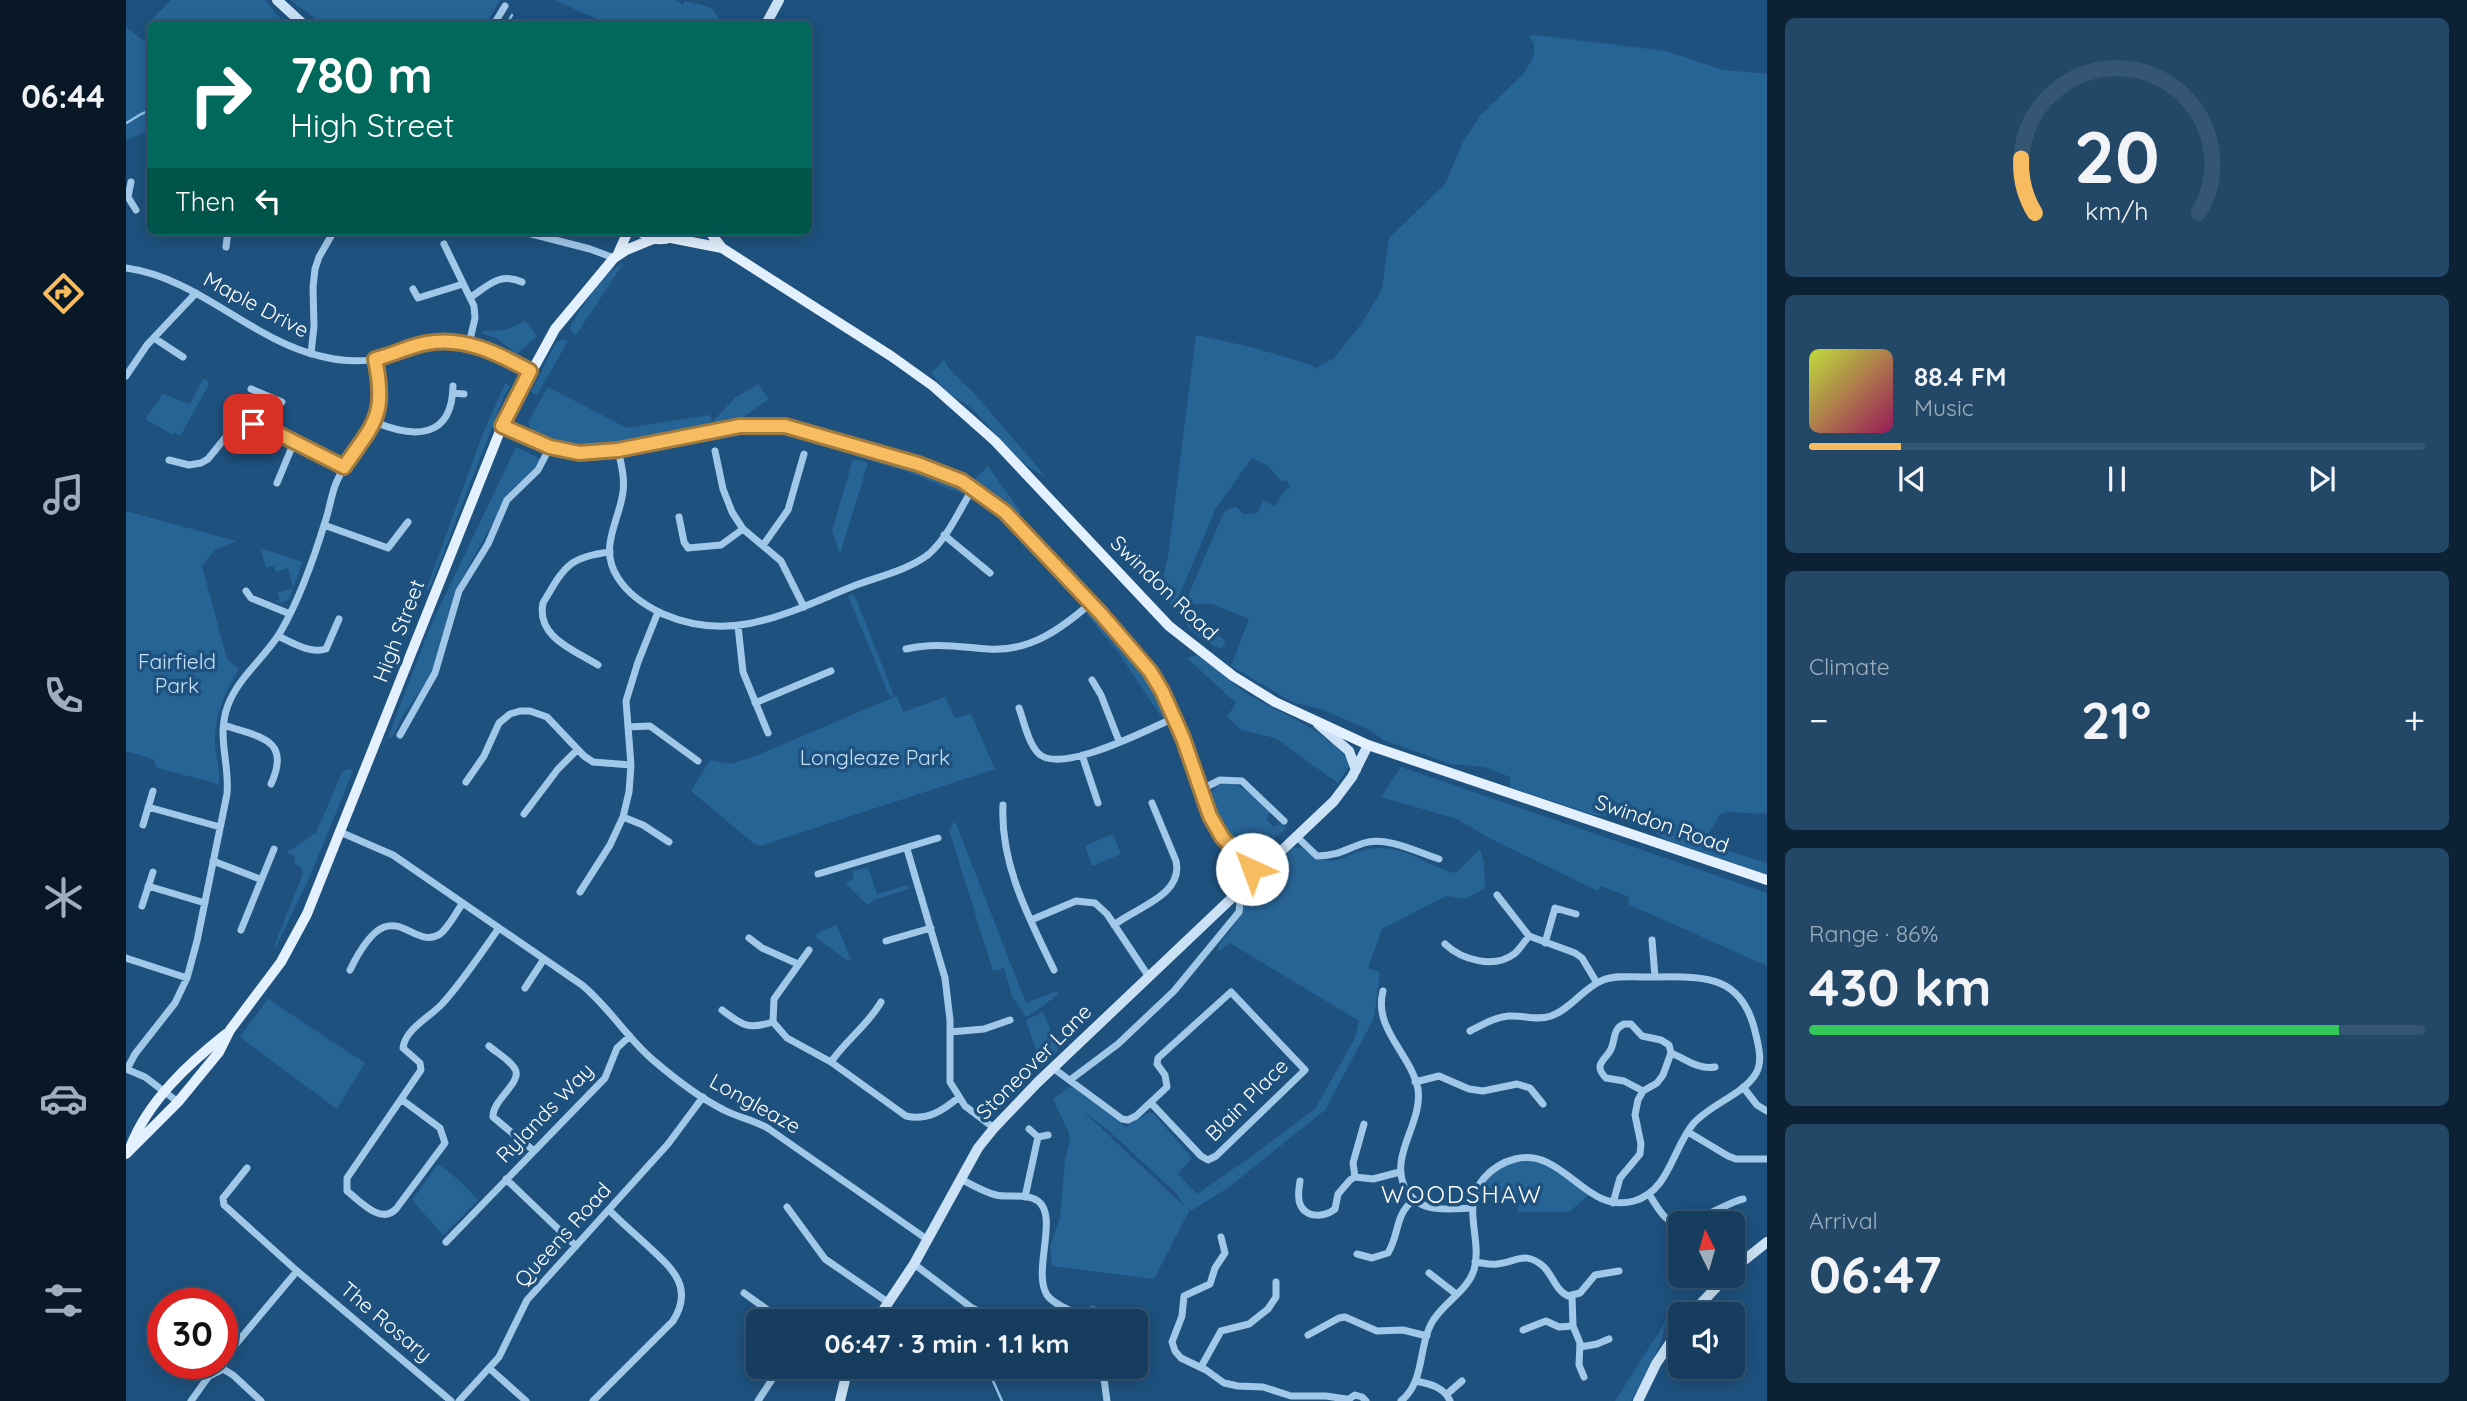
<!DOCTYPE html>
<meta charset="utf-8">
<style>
body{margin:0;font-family:Quicksand,sans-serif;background:#234867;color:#f1f3f6;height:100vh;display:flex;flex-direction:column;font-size:26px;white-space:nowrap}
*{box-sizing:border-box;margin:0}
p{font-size:23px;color:#9eaebc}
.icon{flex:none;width:38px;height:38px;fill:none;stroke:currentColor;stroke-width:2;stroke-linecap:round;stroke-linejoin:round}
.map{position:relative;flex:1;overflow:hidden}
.sheet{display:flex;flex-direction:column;gap:18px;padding:18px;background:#0c2234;width:700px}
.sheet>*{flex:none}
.guide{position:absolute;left:21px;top:21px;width:665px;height:214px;border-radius:10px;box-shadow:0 4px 18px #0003,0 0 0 2px #355673;background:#00695c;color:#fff;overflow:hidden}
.needle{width:46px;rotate:355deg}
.buttons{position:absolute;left:1542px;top:1211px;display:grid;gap:14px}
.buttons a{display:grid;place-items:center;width:77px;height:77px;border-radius:10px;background:#163d5e;box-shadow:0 4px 18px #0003,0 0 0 2px #355673;font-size:35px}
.speed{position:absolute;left:21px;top:1288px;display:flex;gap:14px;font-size:35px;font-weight:700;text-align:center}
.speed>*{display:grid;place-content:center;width:91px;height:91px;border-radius:50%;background:#163d5e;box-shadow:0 4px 18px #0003,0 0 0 2px #355673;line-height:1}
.speed .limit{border:10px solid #d22;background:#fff;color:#111}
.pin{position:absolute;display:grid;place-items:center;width:60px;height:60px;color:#fff;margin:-30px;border-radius:14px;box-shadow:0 4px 10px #0006}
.me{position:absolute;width:77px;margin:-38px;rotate:317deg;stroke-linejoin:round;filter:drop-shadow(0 0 5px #0008)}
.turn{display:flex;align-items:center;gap:24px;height:147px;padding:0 28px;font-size:32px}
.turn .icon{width:91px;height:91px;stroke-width:2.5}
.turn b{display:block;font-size:49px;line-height:60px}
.then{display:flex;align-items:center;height:66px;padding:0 28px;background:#0003;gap:14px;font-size:26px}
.big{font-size:52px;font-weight:700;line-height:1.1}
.sheet .tile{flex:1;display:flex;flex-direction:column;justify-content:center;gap:10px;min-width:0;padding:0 24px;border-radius:10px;background:#234867}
.sheet .dial{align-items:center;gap:0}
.dial svg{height:182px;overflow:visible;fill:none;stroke:#355673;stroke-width:7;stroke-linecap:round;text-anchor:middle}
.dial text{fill:#f1f3f6;stroke:none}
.song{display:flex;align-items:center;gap:21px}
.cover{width:84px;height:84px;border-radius:10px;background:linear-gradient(135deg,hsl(70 70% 55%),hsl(330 70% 35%))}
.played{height:7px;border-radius:4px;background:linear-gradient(90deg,#f7bc5f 15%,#355673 15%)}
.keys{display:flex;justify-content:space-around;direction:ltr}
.heat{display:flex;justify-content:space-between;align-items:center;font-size:38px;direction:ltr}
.charge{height:10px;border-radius:5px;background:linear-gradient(90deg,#34c759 86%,#355673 0)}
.trip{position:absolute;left:620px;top:1309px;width:402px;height:70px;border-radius:10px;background:#163d5e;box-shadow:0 4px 18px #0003,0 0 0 2px #355673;font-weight:700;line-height:70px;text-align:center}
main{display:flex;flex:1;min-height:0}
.dock{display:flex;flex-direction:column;width:126px;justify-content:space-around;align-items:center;background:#091826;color:#9eaebc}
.dock .icon{width:49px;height:49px}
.dock .active{color:#f7bc5f}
.dock b{font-size:32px;color:#f1f3f6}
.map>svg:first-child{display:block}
.green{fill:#276496;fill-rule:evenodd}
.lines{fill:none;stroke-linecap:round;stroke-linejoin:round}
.stream{stroke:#94c4ea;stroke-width:2.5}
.street{stroke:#a1c8e8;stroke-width:7}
.secondary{stroke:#cbe2f6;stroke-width:10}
.primary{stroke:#e3f0fe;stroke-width:10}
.route-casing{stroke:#a17a3e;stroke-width:18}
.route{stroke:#f7bc5f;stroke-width:12}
.labels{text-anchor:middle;stroke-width:7;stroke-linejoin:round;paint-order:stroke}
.street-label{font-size:21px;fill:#fff;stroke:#1e517e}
.park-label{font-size:21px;fill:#c4e0f6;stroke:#1e517e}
.quarter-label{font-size:24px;letter-spacing:2px;fill:#fff;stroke:#1e517e}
</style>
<main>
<nav class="dock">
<b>06:44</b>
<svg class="icon active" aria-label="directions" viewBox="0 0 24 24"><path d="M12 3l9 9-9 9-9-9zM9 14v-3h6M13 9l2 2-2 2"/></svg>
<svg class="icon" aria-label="music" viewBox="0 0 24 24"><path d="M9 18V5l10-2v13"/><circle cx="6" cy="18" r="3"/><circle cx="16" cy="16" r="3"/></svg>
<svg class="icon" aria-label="phone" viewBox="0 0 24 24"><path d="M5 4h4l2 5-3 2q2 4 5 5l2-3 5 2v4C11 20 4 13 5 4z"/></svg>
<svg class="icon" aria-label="climate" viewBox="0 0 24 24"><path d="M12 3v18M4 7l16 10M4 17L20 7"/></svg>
<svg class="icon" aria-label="car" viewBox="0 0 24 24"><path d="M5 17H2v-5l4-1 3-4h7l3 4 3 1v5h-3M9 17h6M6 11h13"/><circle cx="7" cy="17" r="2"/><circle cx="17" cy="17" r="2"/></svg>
<svg class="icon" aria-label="filters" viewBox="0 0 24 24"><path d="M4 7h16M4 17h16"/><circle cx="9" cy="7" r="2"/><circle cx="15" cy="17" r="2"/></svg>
</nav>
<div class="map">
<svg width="1641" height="1401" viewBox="0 0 1641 1401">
<rect width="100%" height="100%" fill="#1e517e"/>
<path class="green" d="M45,0H139L159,24H26L23,22Z
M164,0H374L360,24H197Z
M428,0H549L557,5L559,1C576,7 589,2 594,24H482Z
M0,27L21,43L24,37V130L0,140Z
M1409,35L1540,51L1597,70L1641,74V814L1602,812L1594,814L1581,837L1586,838L1584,845L1641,863V875L1539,840L1525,830L1486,816L1467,815L1384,787V777L1359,767L1324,764L1258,740L1243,730L1195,709L1166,702L1105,666L1123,619L1086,604H1064L1062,601V596L1097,514L1102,509L1111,507L1117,514L1131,513L1138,500L1148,507L1159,490L1164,488L1161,480L1156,482L1142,466L1126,458L1090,508L1048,608L1034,593L1042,556L1070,335L1125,347L1186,365L1188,369L1208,358L1236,323L1256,289L1263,238L1319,184L1337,142L1354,116L1398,73L1408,56V44L1403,36Z
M497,264L450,335L444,330L446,323C457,307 478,270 497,264Z
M399,321L411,336L391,354L370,338L356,333L357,331L380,330Z
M437,339L442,341L411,395L405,392L430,342Z
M818,360L824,370L847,392L920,477C890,465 870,431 846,409C839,403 831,399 823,394C817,389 811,380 805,373Z
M77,379L83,382L82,386L55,435L48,433L47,435L19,419L37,394L64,404Z
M379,384L384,386L378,396L304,588L300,590L356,436Z
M632,384L643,399L613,420L602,421V423L483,447L456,448L438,445L405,431L402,422L422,387L501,428L584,415L586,422L610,397Z
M641,430V432H647L646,434L616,435L502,456L512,450L611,431Z
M390,447L415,459V463L371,515L329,591L304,677L278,714L266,737H262L305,625Z
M730,451L813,476L833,486L836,494L782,472L728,456Z
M727,459L742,463L714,554L706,531Z
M862,466L894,511L895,513L889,516L848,480Z
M0,511L110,541L89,550L76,566L101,659L113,669C99,693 88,715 89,744C90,758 94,770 93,784L31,768L27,759L0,751Z
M134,548L177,562L163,600L153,603L149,601L154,599L151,593L167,588L162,568L150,572L148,566L140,568Z
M728,594L768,696L764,697L722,596Z
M1061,610L1067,613L1097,639L1100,643L1095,649C1081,644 1063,632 1057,618Z
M960,614L971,617C988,636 1034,684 1039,708C1040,713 1038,714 1036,718L992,652Z
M1070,655C1090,665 1104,683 1123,695C1146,709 1219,739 1223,766L1212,783L1149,738L1115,730L1101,717L1110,703L1061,658Z
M771,696L777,712L819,697L829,718L845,714L869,769L634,846L627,843L565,791L584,760L605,764L629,756Z
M1275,767L1641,893V966L1502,904L1504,897L1475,886L1472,891L1363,838L1331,819L1255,797Z
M223,769L227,771L185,874L150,947L148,946L177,874L175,868L168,863L169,856L160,853L190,833L216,772Z
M1101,783C1119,784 1131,800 1144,812L1141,820L1148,827L1154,824L1161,828L1127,854H1124L1104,838L1083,798C1086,789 1092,785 1101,783Z
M829,821L900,1003L931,991L932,994L916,1007L900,1017L886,996L878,968L867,971L823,830Z
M987,834L995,854L966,866L959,846Z
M1175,847C1216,878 1217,846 1257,848C1287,850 1304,868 1330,873L1354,849L1358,864L1359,888L1339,899L1320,896L1256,929L1242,968L1254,972L1248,1018L1199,1110L1102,1188L1066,1210L1062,1209L1063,1211L1028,1279L926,1266L924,1246L934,1217L939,1161L944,1141L943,1133L927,1099L943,1087L948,1088L1000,1127L1022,1113H1027L1066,1158L1052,1174L1071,1194L1126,1156L1189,1109L1228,1040L1233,1021L1104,943L1092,952L1093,945L1114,917L1118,901L1130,885L1166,848ZM955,1109L983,1131L1052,1195L1058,1206Z
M742,867L751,894L782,885L783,889L750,899L742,905L722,886L720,882L728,879L726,871Z
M711,925L725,960L722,961L689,937L693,932Z
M142,999L239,1063L211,1109L114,1037Z
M917,1012L933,1050L915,1066L900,1020Z
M1416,1160L1464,1194L1443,1212H1391L1395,1198L1353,1184L1378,1163Z
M312,1164L334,1181L352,1200L317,1235L286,1200Z
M1540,1321L1535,1343L1505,1401H1489Z"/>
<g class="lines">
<path class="stream" d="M381,24L386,15
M0,123C9,119 15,112 24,111
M855,1367L864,1374L876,1401"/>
<path class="street" d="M368,24L379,6
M5,182L2,197L10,210
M394,231L464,249L488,258
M318,244L348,306L349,318L343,344
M100,247L102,231
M0,268C73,278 125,340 194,356C214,361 237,363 258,357C277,352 294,342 314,341C347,340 377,356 404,371
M287,289L292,298L337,284
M345,297C363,285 374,272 396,282
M28,338L57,357
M185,354L188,326L187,287L189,269L193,257L208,231
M0,376L21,345L70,293
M125,389L156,402
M327,393L338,394
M249,422C287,438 326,440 327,386
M135,425L144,397
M376,426L424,447L453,453L492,450L614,426H659L792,464L836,481L879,512L976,615L1024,671L1036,691L1057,738L1084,816L1096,837L1130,873
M492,450C495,463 499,478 497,492C493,522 472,548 492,578C502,594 520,606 537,614C606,644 661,613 725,587C750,577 781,571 803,554C822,537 834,509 847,488
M589,451L597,489L606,512L617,529L655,561L678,607
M43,460L63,465L75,463L82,459L107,428L127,424L143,429L218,467
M151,483L168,442
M553,517L558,542L562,548L595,545L617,529
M198,525L262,548L282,522
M818,535L864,573
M638,544L662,510L678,454
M120,591L125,598L164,614
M612,626L617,672L642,733
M152,636C167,643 184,654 200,649L213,619
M780,649C808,642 834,647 862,649C904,652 935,629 965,603
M472,665C448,650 410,637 417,603C438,568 441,557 484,552
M966,680L975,695L993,741
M629,703L705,671
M893,708C898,722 902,742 912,753C933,776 1023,729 1048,718
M98,725C132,737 166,738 145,784
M502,727L524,726L572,761
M274,735L309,673L333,591L362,544L381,500L412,470L424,447
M956,755L972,803
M340,782L358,756L373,723L384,714L394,711H404L421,717L458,756L467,762L505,765
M1074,790L1094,780L1116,781L1158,821
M877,805C874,864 903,918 928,970
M22,807L94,827
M398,814L432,769L451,750
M497,817L517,825L543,842
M17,825L27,791
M214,832L267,855L456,985C483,1007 501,1038 527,1060C548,1078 574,1098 598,1110C613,1118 629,1120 643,1129L802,1240
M1170,836L1191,856C1212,856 1220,849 1238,843C1261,836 1291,852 1313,859
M781,849L819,978L824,1020V1082L839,1106L868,1128
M87,861L134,879
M692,874L812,838
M22,886L79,903
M454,892L484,845L497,817L503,792L505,765L500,701L512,662L532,612
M1371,895L1403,936L1449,953L1456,958L1471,983
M16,906L27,872
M905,920L950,901L969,903L981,914L1023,977
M988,925C1009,908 1058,895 1050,861L1026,803
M115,930L148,849
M623,938L636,948L672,964
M1526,940L1529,977
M760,941L805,928
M1419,943L1429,908L1450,914
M1319,944C1336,960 1368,969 1388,954C1394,949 1398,942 1403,936
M0,958L61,978
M224,970C266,884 284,953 314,934C323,927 330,912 337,903
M399,988L418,959
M1257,991C1247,1029 1285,1054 1292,1089C1297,1123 1263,1155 1279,1188C1293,1214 1320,1209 1346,1208
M596,1010C616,1025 621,1030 647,1022L661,1038L705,1062L780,1116C801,1121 816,1111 832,1098
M647,1022L648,999L683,950
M824,1032L858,1029L884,1020
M363,1046C371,1053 384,1060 389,1069C397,1082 366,1100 367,1117L408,1151
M1545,1053C1560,1059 1572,1070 1589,1067
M705,1062C720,1040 742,1025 755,1002
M927,1068L996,1119L1002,1120L1010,1116L1041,1087L1039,1075L1031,1064L1032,1058L1105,992L1179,1070L1090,1156L1082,1160L1075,1156L1025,1103
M0,1069L19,1077L52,1102
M1,1069L9,1054L49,1003L61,978L71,941L101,794C104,763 90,737 102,705C113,676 140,657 155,631C174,598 188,558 199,522C204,508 205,494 211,481C221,457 247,438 252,413C256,396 252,376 249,359
M944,1080L992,1044L1048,991L1113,912L1114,903L1108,895
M1289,1082L1313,1076L1343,1089L1357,1091L1391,1084L1404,1088L1417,1104
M1617,1087L1631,1105L1641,1111
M275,1099L314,1128L319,1143L270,1209C255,1225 234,1201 221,1191V1178L295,1070L294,1063L277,1048C279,1029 304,1017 316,1004C337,981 355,953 373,928
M903,1129L912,1137L922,1135
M1562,1132L1602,1156L1610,1159H1641
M121,1168L97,1198L98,1205L171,1271L325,1401
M1229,1177L1227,1163L1238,1124
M380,1179L450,1246
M835,1179C846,1185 858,1192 870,1195C883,1198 901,1193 912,1201C933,1216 906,1272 921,1295C928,1305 943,1309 953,1315V1321
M1174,1181C1173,1189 1171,1197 1174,1204C1180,1219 1199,1217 1209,1209L1212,1194L1224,1180L1229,1177L1247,1179L1274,1172
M1523,1194C1528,1202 1533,1211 1539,1217C1557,1234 1598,1203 1617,1199
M899,1197L912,1137
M1487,1203L1494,1178L1514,1154L1515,1144L1509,1115L1512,1100L1517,1091L1531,1083L1537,1075L1545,1053L1543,1045L1535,1040L1516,1036L1505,1024H1498C1486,1030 1490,1038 1485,1049C1480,1060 1466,1064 1480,1078L1498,1081L1517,1091
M661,1207L699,1259L763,1303
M1095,1237L1099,1253L1089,1268L1084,1284L1058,1296L1056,1316L1046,1342L1049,1351L1055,1358L1080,1370L1098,1383L1112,1386L1137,1387L1165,1396H1200L1220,1399
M320,1242L479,1078L491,1048L504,1036
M1231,1254L1246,1258L1262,1253C1274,1233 1268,1217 1287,1200
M1349,1262C1357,1263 1364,1265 1371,1264C1391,1262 1399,1250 1418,1267C1427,1276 1430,1291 1442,1296L1454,1293L1469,1275L1493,1271
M788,1264L846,1308L874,1321
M1303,1273L1330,1294
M618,1293L657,1321
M1446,1296L1447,1326L1454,1343L1453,1365L1458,1377
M953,1315L966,1310L982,1312
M1397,1330L1420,1321L1433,1327L1447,1326
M1182,1335L1213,1318L1219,1317L1251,1331L1277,1330L1301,1336
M1454,1347L1471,1344L1483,1339
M966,1367L978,1379L981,1401
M1075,1367L1095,1331L1123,1324L1142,1309L1150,1297V1282
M363,1368L400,1401
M97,1369L107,1375L135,1401
M1290,1381C1304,1384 1318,1387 1324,1401
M1321,1394L1336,1381
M65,1401L83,1376L97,1369L98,1360L104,1351L171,1271
M333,1401L373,1357L401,1300L542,1144L577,1097
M467,1401L547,1321C568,1288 547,1269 523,1247C510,1235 496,1223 483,1210
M632,1401L654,1367
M1220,1401L1229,1395L1236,1397L1240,1401
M1275,1401C1299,1381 1292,1349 1305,1324C1316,1303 1341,1292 1348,1270C1357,1239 1334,1206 1358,1178C1366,1169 1377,1162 1389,1159C1438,1147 1459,1215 1508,1201C1543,1191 1546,1150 1567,1124C1583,1105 1616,1095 1629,1075C1637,1063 1633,1048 1630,1035C1616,970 1573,977 1519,977C1505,977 1489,975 1477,980C1457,988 1445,1009 1425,1016C1411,1021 1397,1015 1383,1016C1369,1017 1356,1025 1344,1031"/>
<path class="secondary" d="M151,0L177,24
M640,24L653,0
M1192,724L1223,751L1230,770
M1606,1270L1641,1242
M1565,1314L1601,1276
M750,1321L788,1264L852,1148L868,1128L911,1083L1208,801L1226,777L1242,745
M714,1401L722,1367
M1512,1401L1530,1364L1554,1328"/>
<path class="primary" d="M513,231C527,242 542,242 556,231
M583,231L596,248
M545,238L596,248L765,356L807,386L869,441L1043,626L1107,676L1149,702L1242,745L1641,880
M492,254L502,231
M4,1148C21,1102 62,1064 100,1034
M0,1154L52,1102L93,1052L104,1030L155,962L181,914L376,426L429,329L488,258L500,250L527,239"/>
</g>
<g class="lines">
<g class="route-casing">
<path id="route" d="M127,424L135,425L218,467C248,423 261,416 249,359C267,355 283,346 301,343C338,336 373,354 404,371L376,426L424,447L453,453L492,450L614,426H659L792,464L836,481L879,512L976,615L1024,671L1036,691L1057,738L1084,816L1096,837L1126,869"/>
</g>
<use href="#route" class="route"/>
</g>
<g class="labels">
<g class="street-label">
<text transform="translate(130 305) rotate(28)" y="7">Maple Drive</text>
<text transform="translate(1038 588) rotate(44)" y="7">Swindon Road</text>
<text transform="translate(273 631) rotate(-69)" y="7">High Street</text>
<text transform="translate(1536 824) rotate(19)" y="7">Swindon Road</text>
<text transform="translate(908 1062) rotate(-45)" y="7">Stoneover Lane</text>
<text transform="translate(1121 1100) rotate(-45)" y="7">Blain Place</text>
<text transform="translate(629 1104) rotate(29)" y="7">Longleaze</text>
<text transform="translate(419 1113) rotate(-46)" y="7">Rylands Way</text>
<text transform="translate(437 1235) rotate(-48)" y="7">Queens Road</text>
<text transform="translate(260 1322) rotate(40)" y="7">The Rosary</text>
</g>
<g class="park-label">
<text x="51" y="669">Fairfield<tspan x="51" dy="24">Park</tspan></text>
<text x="749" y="765">Longleaze Park</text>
</g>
<g class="quarter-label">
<text x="1336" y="1203">WOODSHAW</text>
</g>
</g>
</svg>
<div class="buttons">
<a><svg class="needle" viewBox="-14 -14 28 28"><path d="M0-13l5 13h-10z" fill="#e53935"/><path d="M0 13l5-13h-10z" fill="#9eaebc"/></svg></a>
<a><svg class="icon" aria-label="sound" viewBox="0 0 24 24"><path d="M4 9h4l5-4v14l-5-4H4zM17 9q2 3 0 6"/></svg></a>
</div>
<div class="speed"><div class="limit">30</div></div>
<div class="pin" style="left:127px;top:424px;background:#d93025"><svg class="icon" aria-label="arrive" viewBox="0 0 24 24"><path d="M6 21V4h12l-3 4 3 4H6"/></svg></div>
<svg class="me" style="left:1126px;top:869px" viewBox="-20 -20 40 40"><circle r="19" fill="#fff"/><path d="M0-13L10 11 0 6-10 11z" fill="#f7bc5f"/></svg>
<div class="trip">06:47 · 3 min · 1.1 km</div>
<div class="guide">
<div class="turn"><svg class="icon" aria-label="right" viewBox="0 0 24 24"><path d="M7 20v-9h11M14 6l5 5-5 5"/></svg><div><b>780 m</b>High Street</div></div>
<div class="then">Then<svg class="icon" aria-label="left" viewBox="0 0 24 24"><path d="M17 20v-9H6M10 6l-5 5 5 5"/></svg></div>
</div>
</div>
<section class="sheet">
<div class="tile dial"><svg viewBox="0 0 100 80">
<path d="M14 69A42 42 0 1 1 86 69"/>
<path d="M14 69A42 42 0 0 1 8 45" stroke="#f7bc5f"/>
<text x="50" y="56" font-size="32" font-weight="700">20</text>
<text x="50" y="72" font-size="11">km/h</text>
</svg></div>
<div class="tile">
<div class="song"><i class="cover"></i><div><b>88.4 FM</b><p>Music</p></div></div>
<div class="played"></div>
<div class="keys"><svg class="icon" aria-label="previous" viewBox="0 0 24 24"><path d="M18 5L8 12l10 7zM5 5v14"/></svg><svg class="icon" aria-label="pause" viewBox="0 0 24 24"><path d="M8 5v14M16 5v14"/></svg><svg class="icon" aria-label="next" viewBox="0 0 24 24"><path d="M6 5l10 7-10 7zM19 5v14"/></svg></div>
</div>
<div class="tile"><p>Climate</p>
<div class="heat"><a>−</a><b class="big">21°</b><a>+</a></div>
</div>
<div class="tile"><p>Range · 86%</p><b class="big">430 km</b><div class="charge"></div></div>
<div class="tile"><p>Arrival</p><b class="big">06:47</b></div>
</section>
</main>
